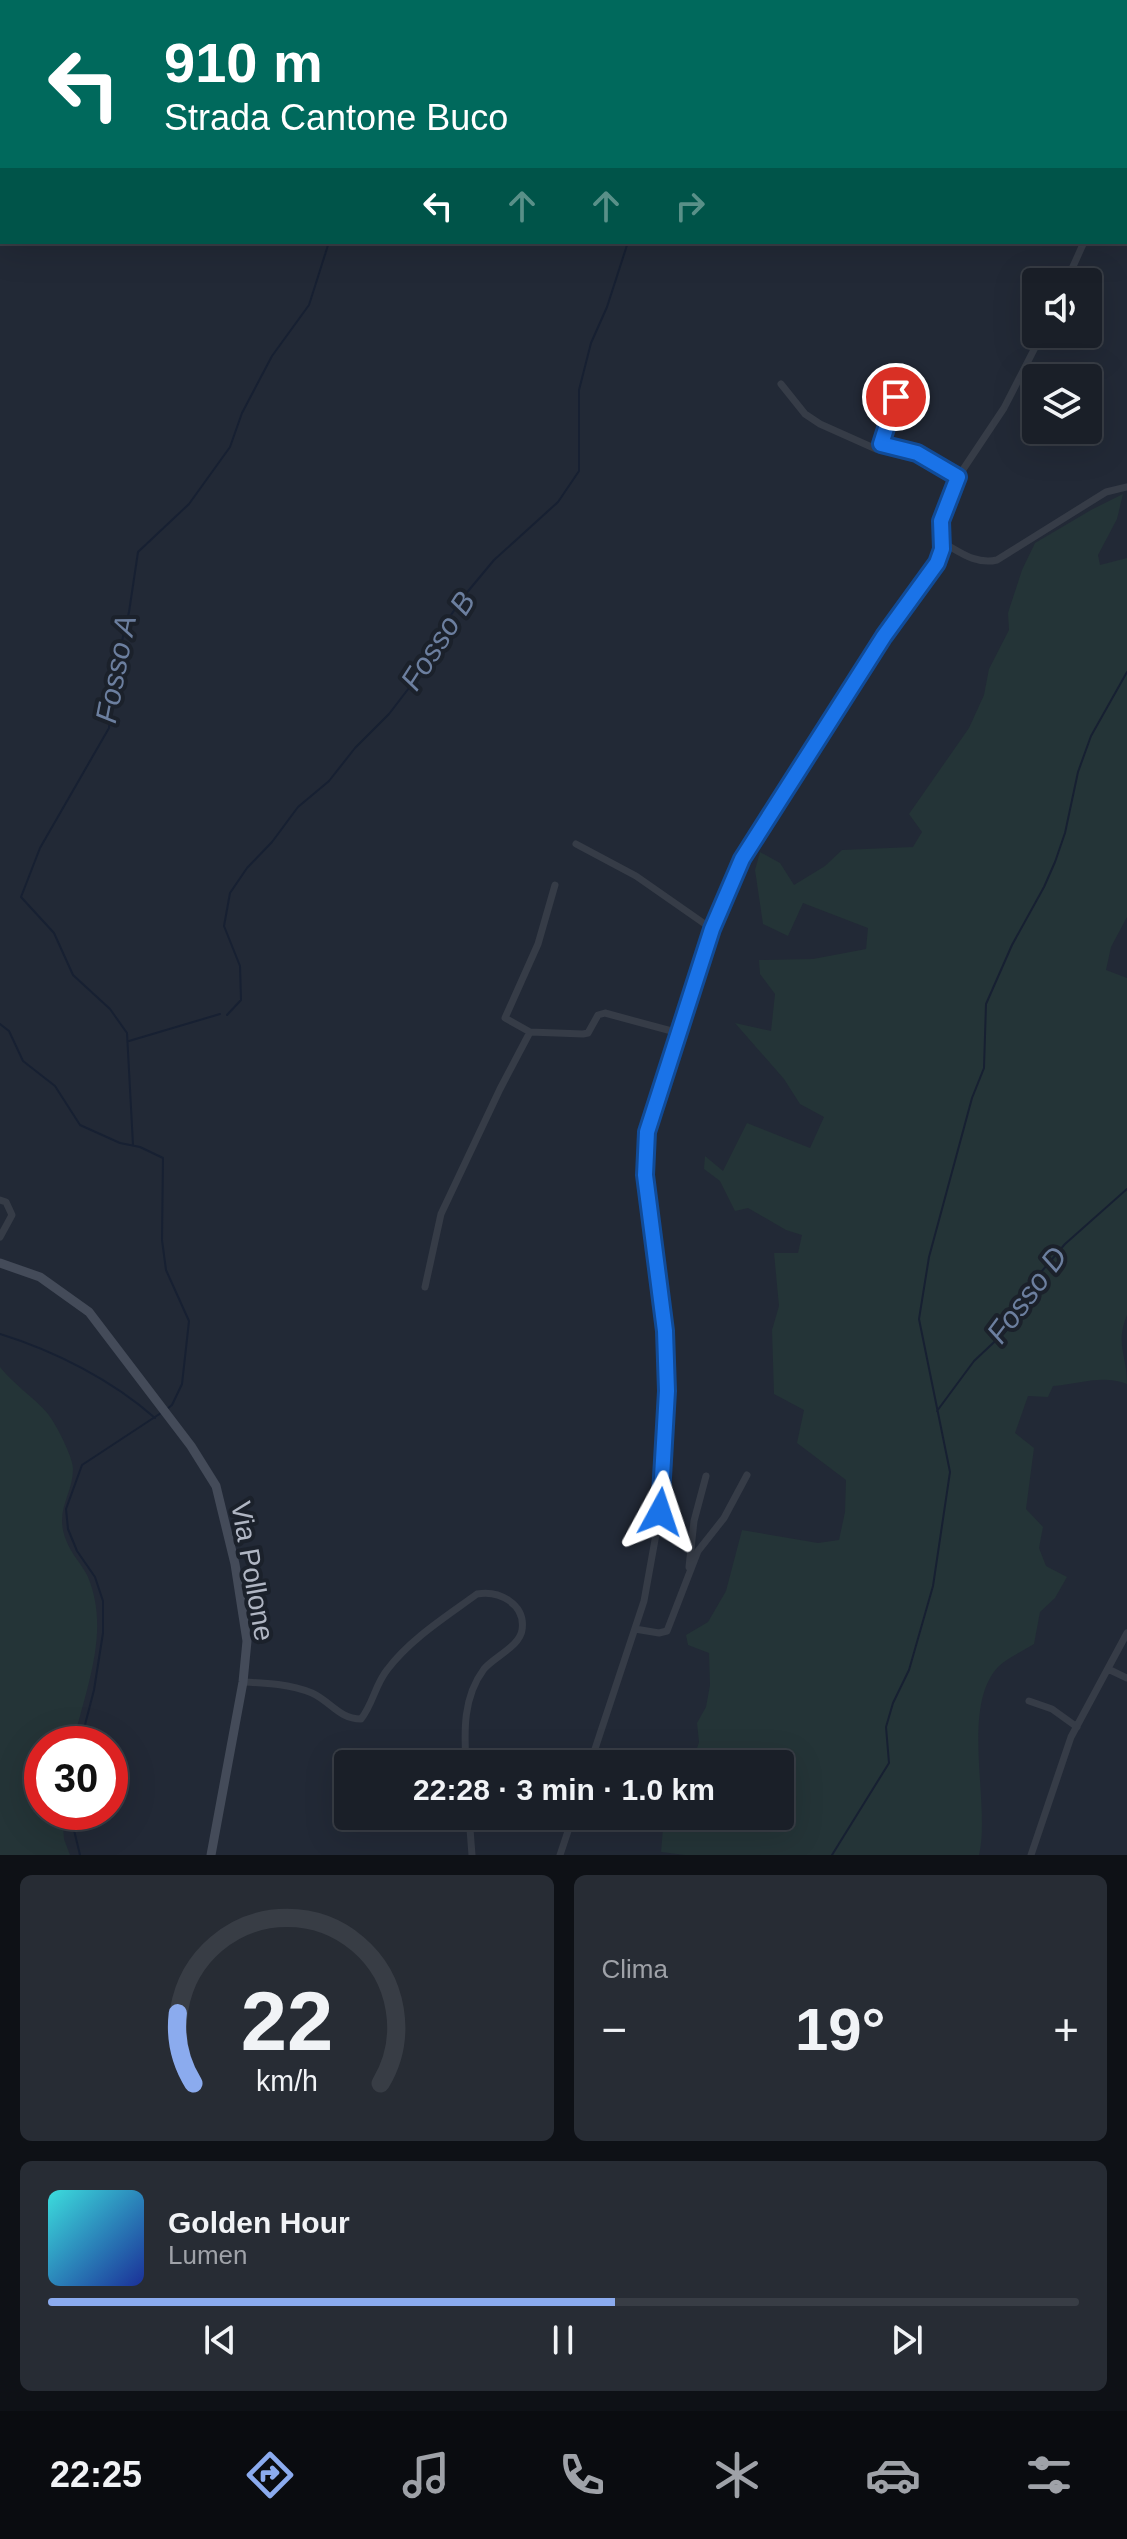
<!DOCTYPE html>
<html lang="it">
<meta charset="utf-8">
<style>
body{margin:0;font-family:Arial,sans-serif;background:#272c34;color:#f1f3f6;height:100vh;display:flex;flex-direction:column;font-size:30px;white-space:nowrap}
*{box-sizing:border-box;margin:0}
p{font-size:26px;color:#9fa2a8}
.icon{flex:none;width:44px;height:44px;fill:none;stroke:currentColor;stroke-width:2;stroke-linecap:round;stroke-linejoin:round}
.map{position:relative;height:1855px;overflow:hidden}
.drawer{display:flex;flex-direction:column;gap:20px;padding:20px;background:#0e1116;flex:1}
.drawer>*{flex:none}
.banner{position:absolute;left:0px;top:0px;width:1128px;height:244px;box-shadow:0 8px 32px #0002,0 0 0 2px #383d45;background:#00695c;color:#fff;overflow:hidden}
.buttons{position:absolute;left:1022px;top:268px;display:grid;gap:16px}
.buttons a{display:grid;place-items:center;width:80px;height:80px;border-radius:8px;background:#1a1f28;box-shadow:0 8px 32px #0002,0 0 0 2px #383d45;font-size:40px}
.speed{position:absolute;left:24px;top:1726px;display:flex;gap:16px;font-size:40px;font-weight:700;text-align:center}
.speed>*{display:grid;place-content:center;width:104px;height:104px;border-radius:50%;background:#1a1f28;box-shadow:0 8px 32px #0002,0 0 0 2px #383d45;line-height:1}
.speed .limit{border:12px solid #d22;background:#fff;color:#111}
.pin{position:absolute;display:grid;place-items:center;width:68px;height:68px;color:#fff;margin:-34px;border:4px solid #fff;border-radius:50%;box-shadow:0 2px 8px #0007}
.me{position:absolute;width:88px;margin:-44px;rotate:5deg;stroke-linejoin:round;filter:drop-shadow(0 0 6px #0008)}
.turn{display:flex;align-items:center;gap:28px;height:168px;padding:0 32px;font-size:36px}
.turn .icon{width:104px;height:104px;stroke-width:2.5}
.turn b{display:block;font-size:56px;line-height:68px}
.lanes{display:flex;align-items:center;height:76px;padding:0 32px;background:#0003;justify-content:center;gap:40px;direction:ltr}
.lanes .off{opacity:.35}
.big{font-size:60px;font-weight:700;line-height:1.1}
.drawer .card{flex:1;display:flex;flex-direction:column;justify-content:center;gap:12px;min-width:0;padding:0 28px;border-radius:12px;background:#272c34}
.drawer .dial{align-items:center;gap:0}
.dial svg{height:208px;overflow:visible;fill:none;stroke:#383d45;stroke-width:7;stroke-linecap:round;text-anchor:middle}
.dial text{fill:#f1f3f6;stroke:none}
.song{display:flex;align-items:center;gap:24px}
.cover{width:96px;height:96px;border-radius:12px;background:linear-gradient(135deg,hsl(180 70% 55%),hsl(230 70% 35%))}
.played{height:8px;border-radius:4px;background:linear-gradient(90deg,#8babee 55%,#383d45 55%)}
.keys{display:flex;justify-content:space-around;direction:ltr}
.heat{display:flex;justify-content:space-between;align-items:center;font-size:44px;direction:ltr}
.drawer .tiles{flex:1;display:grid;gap:20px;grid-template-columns:1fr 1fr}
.card:last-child{grid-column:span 2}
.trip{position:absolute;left:334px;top:1750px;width:460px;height:80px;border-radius:8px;background:#1a1f28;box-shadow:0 8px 32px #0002,0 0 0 2px #383d45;font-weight:700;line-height:80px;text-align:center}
.tab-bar{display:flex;height:128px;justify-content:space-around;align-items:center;background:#0a0c10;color:#9fa2a8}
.tab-bar .icon{width:56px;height:56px}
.tab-bar .selected{color:#8babee}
.tab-bar b{font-size:36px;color:#f1f3f6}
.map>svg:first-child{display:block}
.green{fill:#243437}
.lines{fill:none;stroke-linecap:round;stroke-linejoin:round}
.stream{stroke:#172032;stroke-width:2}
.street{stroke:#363c47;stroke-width:7}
.secondary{stroke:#444b59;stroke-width:9}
.route-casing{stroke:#114b97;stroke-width:20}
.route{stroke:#1a73e8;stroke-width:14}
.labels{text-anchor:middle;stroke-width:8;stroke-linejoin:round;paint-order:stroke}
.street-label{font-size:28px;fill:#b0b6c3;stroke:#1b212b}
.water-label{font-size:30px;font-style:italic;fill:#6c7f9f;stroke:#1b212b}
</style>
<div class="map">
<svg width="1127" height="1855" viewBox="0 0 1127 1855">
<rect width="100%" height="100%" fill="#222936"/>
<path class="green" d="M1123,494L1117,519L1098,555L1100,565L1127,558V917L1111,947L1106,970L1127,978V1315C1115,1345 1127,1354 1127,1384C1103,1374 1078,1384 1053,1386L1048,1397L1028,1396L1015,1433L1034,1448L1026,1509L1043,1527L1039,1548L1046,1566L1067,1577L1055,1598L1040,1612L1034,1644C1023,1651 1007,1658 998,1667C960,1708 991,1805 979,1855H685L661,1852L664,1816H780V1764H692L699,1742L697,1723L706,1707L710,1685L709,1653L688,1645L686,1635L708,1622L726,1591L742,1530L818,1543L839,1540L845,1512L846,1480L797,1443L804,1410L774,1394L772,1330L779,1306L774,1253H798L802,1235L786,1230L748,1208L735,1211L720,1181L704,1169L705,1156L723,1171L747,1123L810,1148L824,1117L800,1104L784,1079L735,1023L771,1031L775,994L760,974L759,960L813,959L866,949L868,928L803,903L788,936L763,924L755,870L760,852L780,863L794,885L825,866L842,850L913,847L922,832L909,814L969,728L984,695L989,669L1009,630L1008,613L1022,570L1035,543L1091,510Z
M0,1367C14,1385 34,1397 48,1414C56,1424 73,1457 73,1469C73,1495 54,1510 66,1540C71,1554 82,1564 88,1577C111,1632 85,1690 73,1744H42V1812H62L64,1839L70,1855H0Z"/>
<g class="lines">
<path class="stream" d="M367,0V2
M812,2L814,0
M227,1015L241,1000L240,966L224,926L230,893L247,868L272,842L298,807L329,781L355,748L389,714L422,671L440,631L464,596L494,560L558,502L579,471V390L591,343L607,307L628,242
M0,1024L9,1031L23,1061L55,1086L80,1125L120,1143L140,1147L163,1158L162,1240L166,1270L189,1321L182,1384L172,1405L167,1409
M129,1041L220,1014
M133,1145L127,1033L110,1009L73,975L54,933L21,897L40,848L109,728L114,674L129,612L138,552L189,504L230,447L242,413L272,356L309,305L329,242
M0,1334C55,1351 112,1380 155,1418
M937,1411L974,1361L1007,1330L1030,1285L1065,1244L1127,1189
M80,1744L94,1690L103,1633V1601L95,1577L77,1551L68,1529L66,1509L82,1465L161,1413
M74,1812V1830L80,1855
M832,1855L889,1763L886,1727L893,1703L909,1670L933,1586L950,1472L919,1319L929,1257L939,1220L972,1098L984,1068L986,1004L1012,945L1044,887L1055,862L1065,833L1078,772L1091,736L1127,672"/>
<path class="street" d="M196,0V2
M1126,158L1127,159
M1126,166L1127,165
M1066,282L1084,242
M781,384L805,414L820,424L876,449L881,444L896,397
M881,444L917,453L958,477
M942,542C960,552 976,565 997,560L1106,492L1127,487
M576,844L636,876L712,929
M530,1032L505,1018L538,944L555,885
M0,1200L6,1202L12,1215L0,1237
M425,1287L441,1214L500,1089L530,1032L583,1034L588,1033L598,1015L605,1013L679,1033
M689,1567L694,1521L706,1476
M635,1629L659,1633L667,1631L698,1551L724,1518L747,1475
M1108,1669L1127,1678
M243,1682C267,1683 290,1684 312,1693C330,1701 339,1719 361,1719C373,1704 375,1685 387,1670C410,1639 447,1616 477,1594C499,1590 526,1604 522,1630C520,1646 494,1657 484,1669C463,1697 464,1731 466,1764
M1029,1701L1052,1709L1077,1727
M590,1764L644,1601L660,1512L667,1391L665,1331L645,1175L647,1132L712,929L742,859L884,636L937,563L942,549L941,521L958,477L1004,408L1042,334
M469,1816L472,1855
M560,1855L573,1816
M1031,1855L1071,1737L1127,1633"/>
<path class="secondary" d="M0,1263L40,1277L89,1312L191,1446L216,1486L235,1564L247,1641L243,1682L211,1855"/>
</g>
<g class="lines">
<g class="route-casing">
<path id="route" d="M660,1512L667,1391L665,1331L645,1175L647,1132L712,929L742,859L884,636L937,563L942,549L941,521L958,477L917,453L881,444L896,397"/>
</g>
<use href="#route" class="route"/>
</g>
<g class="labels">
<g class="street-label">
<text transform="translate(253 1571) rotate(80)" y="10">Via Pollone</text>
</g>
<g class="water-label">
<text transform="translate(438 641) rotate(-57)" y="10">Fosso B</text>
<text transform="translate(116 669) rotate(-79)" y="10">Fosso A</text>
<text transform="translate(1027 1295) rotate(-53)" y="10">Fosso D</text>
</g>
</g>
</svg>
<div class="buttons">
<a><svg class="icon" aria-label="sound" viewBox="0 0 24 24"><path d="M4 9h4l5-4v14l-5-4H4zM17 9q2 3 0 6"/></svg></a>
<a><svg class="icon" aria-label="layers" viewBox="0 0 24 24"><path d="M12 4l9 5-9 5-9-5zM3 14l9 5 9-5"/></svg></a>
</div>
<div class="speed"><div class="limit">30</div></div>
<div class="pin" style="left:896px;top:397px;background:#d93025"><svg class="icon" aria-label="arrive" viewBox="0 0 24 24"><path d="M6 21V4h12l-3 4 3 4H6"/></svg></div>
<svg class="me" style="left:660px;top:1512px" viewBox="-20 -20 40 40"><path d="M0-17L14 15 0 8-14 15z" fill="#1a73e8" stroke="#fff" stroke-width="4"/></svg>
<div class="trip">22:28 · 3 min · 1.0 km</div>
<div class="banner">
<div class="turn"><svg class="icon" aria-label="left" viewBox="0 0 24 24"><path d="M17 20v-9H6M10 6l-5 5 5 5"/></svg><div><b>910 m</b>Strada Cantone Buco</div></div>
<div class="lanes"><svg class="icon" aria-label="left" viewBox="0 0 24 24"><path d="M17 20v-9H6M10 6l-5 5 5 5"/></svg><svg class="icon off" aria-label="ahead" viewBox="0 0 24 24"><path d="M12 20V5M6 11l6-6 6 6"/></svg><svg class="icon off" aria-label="ahead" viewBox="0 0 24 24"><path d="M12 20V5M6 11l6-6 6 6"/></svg><svg class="icon off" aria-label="right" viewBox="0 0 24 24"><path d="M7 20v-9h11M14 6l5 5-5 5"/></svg></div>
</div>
</div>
<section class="drawer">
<div class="tiles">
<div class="card dial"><svg viewBox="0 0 100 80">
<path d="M14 69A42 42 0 1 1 86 69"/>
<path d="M14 69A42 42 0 0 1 8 42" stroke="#8babee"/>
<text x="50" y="56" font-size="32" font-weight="700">22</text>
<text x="50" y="72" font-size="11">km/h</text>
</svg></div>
<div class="card"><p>Clima</p>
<div class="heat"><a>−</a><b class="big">19°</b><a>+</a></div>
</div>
<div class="card">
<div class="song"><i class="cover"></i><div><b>Golden Hour</b><p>Lumen</p></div></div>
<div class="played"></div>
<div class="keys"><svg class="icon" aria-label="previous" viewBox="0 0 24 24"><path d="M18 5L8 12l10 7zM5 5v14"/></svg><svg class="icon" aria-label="pause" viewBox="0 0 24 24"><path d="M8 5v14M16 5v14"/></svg><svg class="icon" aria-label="next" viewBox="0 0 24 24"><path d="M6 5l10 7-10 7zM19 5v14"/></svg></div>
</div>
</div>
</section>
<nav class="tab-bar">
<b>22:25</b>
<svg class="icon selected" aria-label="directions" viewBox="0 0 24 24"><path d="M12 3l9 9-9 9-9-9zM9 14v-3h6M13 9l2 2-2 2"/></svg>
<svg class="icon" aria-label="music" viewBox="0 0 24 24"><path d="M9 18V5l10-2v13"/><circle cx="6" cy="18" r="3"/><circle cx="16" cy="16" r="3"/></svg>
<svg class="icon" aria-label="phone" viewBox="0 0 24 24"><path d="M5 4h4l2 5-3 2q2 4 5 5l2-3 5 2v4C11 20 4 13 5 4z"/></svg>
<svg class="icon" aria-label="climate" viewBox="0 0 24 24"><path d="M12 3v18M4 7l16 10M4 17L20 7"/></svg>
<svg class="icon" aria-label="car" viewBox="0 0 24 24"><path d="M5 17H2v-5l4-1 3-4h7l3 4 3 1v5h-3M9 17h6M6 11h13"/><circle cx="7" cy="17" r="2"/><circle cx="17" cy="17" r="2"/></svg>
<svg class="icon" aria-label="filters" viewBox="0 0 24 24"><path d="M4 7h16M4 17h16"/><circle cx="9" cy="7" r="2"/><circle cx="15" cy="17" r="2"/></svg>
</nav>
